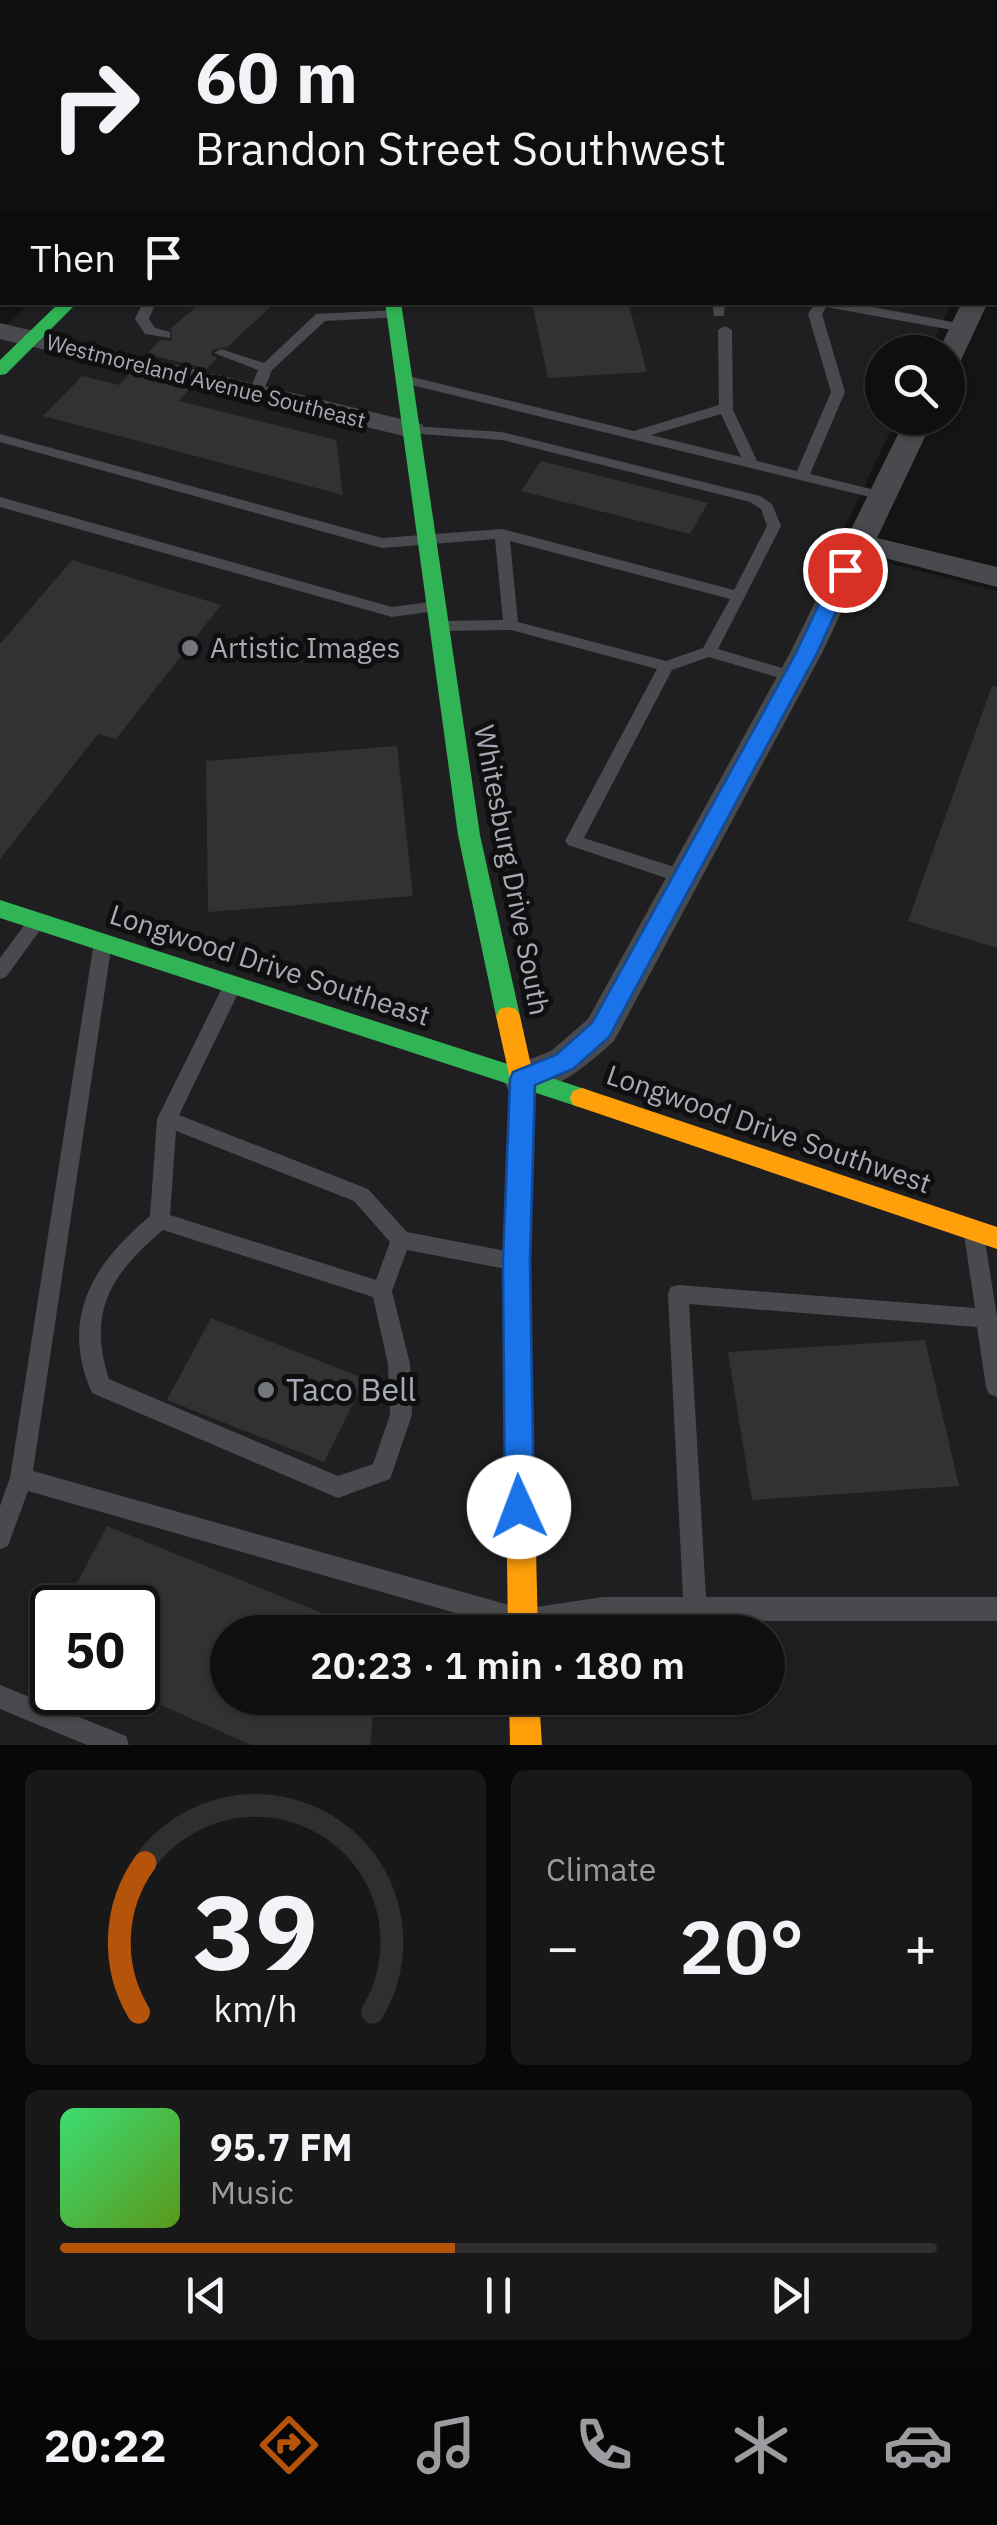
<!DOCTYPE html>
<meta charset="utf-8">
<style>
body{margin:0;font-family:"IBM Plex Sans",sans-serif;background:#181819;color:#f1f3f6;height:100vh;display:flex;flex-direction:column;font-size:38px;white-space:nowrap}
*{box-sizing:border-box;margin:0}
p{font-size:32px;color:#9b9c9f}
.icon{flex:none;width:55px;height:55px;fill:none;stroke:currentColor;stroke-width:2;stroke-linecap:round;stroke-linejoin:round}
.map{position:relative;height:1745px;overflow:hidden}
.drawer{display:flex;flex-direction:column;gap:25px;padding:25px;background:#080809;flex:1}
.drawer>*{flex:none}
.guide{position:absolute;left:0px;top:0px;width:998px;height:305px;box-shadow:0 2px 8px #0004,0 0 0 2px #2f2f30;background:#0f0f10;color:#f1f3f6;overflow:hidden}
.fabs{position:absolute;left:865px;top:335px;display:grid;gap:20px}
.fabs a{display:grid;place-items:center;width:100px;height:100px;border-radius:50%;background:#0f0f10;box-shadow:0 2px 8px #0004,0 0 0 2px #2f2f30;font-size:50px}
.speed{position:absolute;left:30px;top:1585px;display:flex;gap:20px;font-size:50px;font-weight:700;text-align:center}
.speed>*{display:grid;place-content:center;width:130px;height:130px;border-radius:50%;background:#0f0f10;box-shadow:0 2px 8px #0004,0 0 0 2px #2f2f30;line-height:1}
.speed .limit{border:5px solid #111;border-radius:15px;background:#fff;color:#111}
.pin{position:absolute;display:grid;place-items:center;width:85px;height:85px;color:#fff;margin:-42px;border:5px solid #fff;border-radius:50%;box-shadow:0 2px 10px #0007}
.me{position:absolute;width:110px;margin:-55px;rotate:358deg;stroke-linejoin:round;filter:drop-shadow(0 0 8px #0008)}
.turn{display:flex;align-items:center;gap:35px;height:210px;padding:0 30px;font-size:45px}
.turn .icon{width:130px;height:130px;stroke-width:2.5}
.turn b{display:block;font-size:70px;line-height:85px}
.then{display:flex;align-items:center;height:95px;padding:0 30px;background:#0003;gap:20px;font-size:38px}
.big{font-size:75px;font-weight:600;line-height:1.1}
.drawer .widget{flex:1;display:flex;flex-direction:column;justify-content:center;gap:15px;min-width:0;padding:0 35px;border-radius:15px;background:#181819}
.drawer .dial{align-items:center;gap:0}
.dial svg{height:260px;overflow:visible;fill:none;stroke:#2f2f30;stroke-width:7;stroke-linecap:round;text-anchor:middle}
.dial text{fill:#f1f3f6;stroke:none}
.song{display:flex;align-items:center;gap:30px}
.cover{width:120px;height:120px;border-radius:15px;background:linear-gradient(135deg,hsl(140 70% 55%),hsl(90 70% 35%))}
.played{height:10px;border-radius:5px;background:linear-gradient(90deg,#b45309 45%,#2f2f30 45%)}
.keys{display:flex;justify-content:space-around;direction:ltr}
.heat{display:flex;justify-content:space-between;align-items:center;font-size:55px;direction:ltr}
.drawer .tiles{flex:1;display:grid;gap:25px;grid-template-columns:1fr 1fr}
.widget:last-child{grid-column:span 2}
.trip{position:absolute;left:210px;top:1615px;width:575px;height:100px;border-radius:50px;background:#0f0f10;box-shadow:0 2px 8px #0004,0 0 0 2px #2f2f30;font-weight:600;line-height:100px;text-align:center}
.dock{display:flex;height:160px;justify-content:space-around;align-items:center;background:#060606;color:#9b9c9f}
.dock .icon{width:70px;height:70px}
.dock .on{color:#b45309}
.dock b{font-size:45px;color:#f1f3f6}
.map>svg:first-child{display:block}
.built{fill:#1f1f21;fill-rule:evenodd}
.building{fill:#323235}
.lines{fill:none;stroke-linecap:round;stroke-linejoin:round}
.lane{fill:#494a4d;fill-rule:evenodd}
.street{fill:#494a4d;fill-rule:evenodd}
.fast{fill:#30b455;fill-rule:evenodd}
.slow{fill:#ff9f0a;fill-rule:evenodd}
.route{fill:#1a73e8;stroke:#114b97;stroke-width:2.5}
.poi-dot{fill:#74767d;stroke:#0f0f10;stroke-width:4}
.labels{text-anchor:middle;stroke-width:10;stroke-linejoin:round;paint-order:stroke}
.far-street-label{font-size:22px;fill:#a7abb5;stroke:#0f0f10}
.poi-label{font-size:28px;fill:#a7abb5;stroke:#0f0f10;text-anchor:start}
.street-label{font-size:28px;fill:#a7abb5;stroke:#0f0f10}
.near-poi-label{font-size:32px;fill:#a7abb5;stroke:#0f0f10;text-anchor:start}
</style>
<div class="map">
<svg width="997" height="1745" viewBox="0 0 997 1745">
<rect width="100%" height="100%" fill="#141415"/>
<path class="built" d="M152,0H881L880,2Z
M31,302L952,303L928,352H882V418H897L834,549L997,591V1745H0V331ZM52,1608H138V1692H52ZM228,1632H768V1698H228Z"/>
<path class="building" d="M202,302H276L227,347L212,350L211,355L217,358L207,369L147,354L160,340L172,341L171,328Z
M532,302H628L647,372L548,378Z
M129,374L190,388L179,401L336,440L343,495L43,416L82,376L119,385Z
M541,461L708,503L690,534L521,491Z
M72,560L221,605L116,739L98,734L0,859V644Z
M992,686L997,687V948L908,921Z
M397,746L413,896L208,912L206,761Z
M211,1318L365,1379L324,1462L167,1400Z
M925,1340L959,1486L752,1500L728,1352Z
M107,1526L369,1632H228V1698H375L370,1745H251L138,1695V1608H64Z"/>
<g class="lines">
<path class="lane" d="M143,302H156L149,319L155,328L170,332V338L145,334L135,319Z
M712,302H725L724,316H714Z
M816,302H847L963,324L970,328L963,332L826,307L822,314L845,392L810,474L887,493V499L882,500L399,382L397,379L404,375L634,431L719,405L718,330L725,326L732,330L733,410L757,461L797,471L831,392L808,314ZM721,414L741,457L651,435Z
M395,310L402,314L400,317L325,321L272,370L263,392L256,396L249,392L258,370L214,353L221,349L264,363L316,314Z
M412,426L502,432L760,496L772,504L781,526L718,649L799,673L801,677L793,682L709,657L672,670L584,838L690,872L693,877L690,882H678L568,845L565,841L657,669L511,630L441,631L433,626L441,621L503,620L495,539L382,548L0,442V434L382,538L502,529L734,590L767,526L761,509L750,502L502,440L407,433L405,430ZM510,541L730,599L703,648L666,661L518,622Z
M0,497L392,607L436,601L444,606L436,611L392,617L0,507Z
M37,914L43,916L46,921L43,926L6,977L0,979V958L31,916Z
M103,935L109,937L112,942L33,1471L523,1609L603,1597H683L668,1294L671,1287L678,1285L975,1308L964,1234L967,1228L974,1225L981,1228L984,1234L997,1317V1397L989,1394L986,1387L977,1327L689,1304L706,1597H997V1621H603L522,1632L28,1491L8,1546L0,1549V1506L10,1478L94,942L97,937Z
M233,978L240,980L242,985L179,1115L368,1189L407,1232L511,1252L518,1255L521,1261L518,1267L511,1270L407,1250L392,1291L410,1364L412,1415L390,1479L338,1498L92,1393C59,1318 93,1264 150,1216L157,1119L226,980ZM176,1131L354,1201L390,1242L376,1280L170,1215ZM163,1230L373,1297L388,1364L390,1415L373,1464L338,1476L109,1379C87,1311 111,1274 163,1230Z
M0,1685L126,1736L129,1745H87L0,1709Z"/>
<path class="street" d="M62,0H95L97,2H64Z
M995,175H997V189H995Z
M997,249V268L995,269V250Z
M962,302H988L961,360L948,368V352H938Z
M0,323L422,424L426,430L412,438L0,339Z
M906,418H934L877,538L997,567V587L869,554L822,653L614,1041C588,1064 546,1103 508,1090L503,1079L508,1068L551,1051L588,1019L790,653Z"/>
<path class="fast" d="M344,0H358V2H345Z
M60,302H78L6,374L0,375V360Z
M385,302H401L480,835L520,1016L516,1023H500L496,1016L458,835Z
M0,900L582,1088L591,1091L594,1098L591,1105L582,1108L0,918Z"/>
<path class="slow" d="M508,1007L516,1009L520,1016L534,1079L529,1262L538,1632H508L503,1262L510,1079L496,1016L500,1009Z
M582,1088L997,1227V1249L573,1105L570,1098L573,1091Z
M509,1698H539L542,1745H510Z"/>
</g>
<path class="route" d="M845,563L855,570L817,653L609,1037L573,1069L535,1085L530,1262L534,1507L530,1517L519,1521L509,1517L505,1507L503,1262L510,1079L513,1072L556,1055L592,1023L796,653L835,570Z"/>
<g class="poi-dot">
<circle cx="190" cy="648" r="10"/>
<circle cx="266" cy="1390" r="10"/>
</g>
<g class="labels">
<g class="far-street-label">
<text transform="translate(206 381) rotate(14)" y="8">Westmoreland Avenue Southeast</text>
</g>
<g class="poi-label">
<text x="210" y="658">Artistic Images</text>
</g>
<g class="street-label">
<text transform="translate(512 870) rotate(79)" y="10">Whitesburg Drive South</text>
<text transform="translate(270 965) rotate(18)" y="10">Longwood Drive Southeast</text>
<text transform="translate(769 1129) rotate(19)" y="10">Longwood Drive Southwest</text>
</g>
<g class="near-poi-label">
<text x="286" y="1401">Taco Bell</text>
</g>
</g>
</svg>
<div class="fabs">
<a><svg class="icon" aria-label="search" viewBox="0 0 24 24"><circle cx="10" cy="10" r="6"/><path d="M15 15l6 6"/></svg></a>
</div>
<div class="speed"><div class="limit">50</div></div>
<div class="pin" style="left:845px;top:570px;background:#d93025"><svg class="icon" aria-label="arrive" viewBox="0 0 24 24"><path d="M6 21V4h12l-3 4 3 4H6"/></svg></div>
<svg class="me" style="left:519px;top:1507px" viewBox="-20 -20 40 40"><circle r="19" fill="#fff"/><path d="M0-13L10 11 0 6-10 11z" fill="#1a73e8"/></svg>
<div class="trip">20:23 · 1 min · 180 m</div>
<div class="guide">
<div class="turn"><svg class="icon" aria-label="right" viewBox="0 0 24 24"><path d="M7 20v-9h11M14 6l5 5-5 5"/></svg><div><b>60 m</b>Brandon Street Southwest</div></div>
<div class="then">Then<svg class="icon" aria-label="arrive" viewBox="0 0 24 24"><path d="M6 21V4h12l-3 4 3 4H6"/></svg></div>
</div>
</div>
<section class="drawer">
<div class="tiles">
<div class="widget dial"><svg viewBox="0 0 100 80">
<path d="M14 69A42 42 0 1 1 86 69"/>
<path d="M14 69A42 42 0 0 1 16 23" stroke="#b45309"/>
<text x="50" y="56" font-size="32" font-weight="700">39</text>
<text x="50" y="72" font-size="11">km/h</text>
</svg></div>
<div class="widget"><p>Climate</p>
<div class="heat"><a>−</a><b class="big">20°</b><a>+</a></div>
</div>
<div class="widget">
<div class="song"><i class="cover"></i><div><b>95.7 FM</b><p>Music</p></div></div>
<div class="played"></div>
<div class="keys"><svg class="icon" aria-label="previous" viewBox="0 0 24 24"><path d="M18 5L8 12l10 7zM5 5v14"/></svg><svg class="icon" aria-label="pause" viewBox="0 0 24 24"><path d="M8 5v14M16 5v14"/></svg><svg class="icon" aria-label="next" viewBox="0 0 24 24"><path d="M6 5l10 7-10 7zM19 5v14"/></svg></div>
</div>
</div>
</section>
<nav class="dock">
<b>20:22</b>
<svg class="icon on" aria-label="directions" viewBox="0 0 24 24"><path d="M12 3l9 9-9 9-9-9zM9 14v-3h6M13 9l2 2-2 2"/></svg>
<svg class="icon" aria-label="music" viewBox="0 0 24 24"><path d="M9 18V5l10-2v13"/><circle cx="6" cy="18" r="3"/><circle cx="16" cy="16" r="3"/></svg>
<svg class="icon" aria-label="phone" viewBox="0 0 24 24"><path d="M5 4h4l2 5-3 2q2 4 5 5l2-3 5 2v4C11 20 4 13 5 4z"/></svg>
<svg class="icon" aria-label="climate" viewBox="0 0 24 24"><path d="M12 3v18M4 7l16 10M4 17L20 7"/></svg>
<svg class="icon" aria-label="car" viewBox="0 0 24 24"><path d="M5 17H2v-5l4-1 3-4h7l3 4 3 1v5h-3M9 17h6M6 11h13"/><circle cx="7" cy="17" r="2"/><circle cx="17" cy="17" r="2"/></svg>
</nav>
